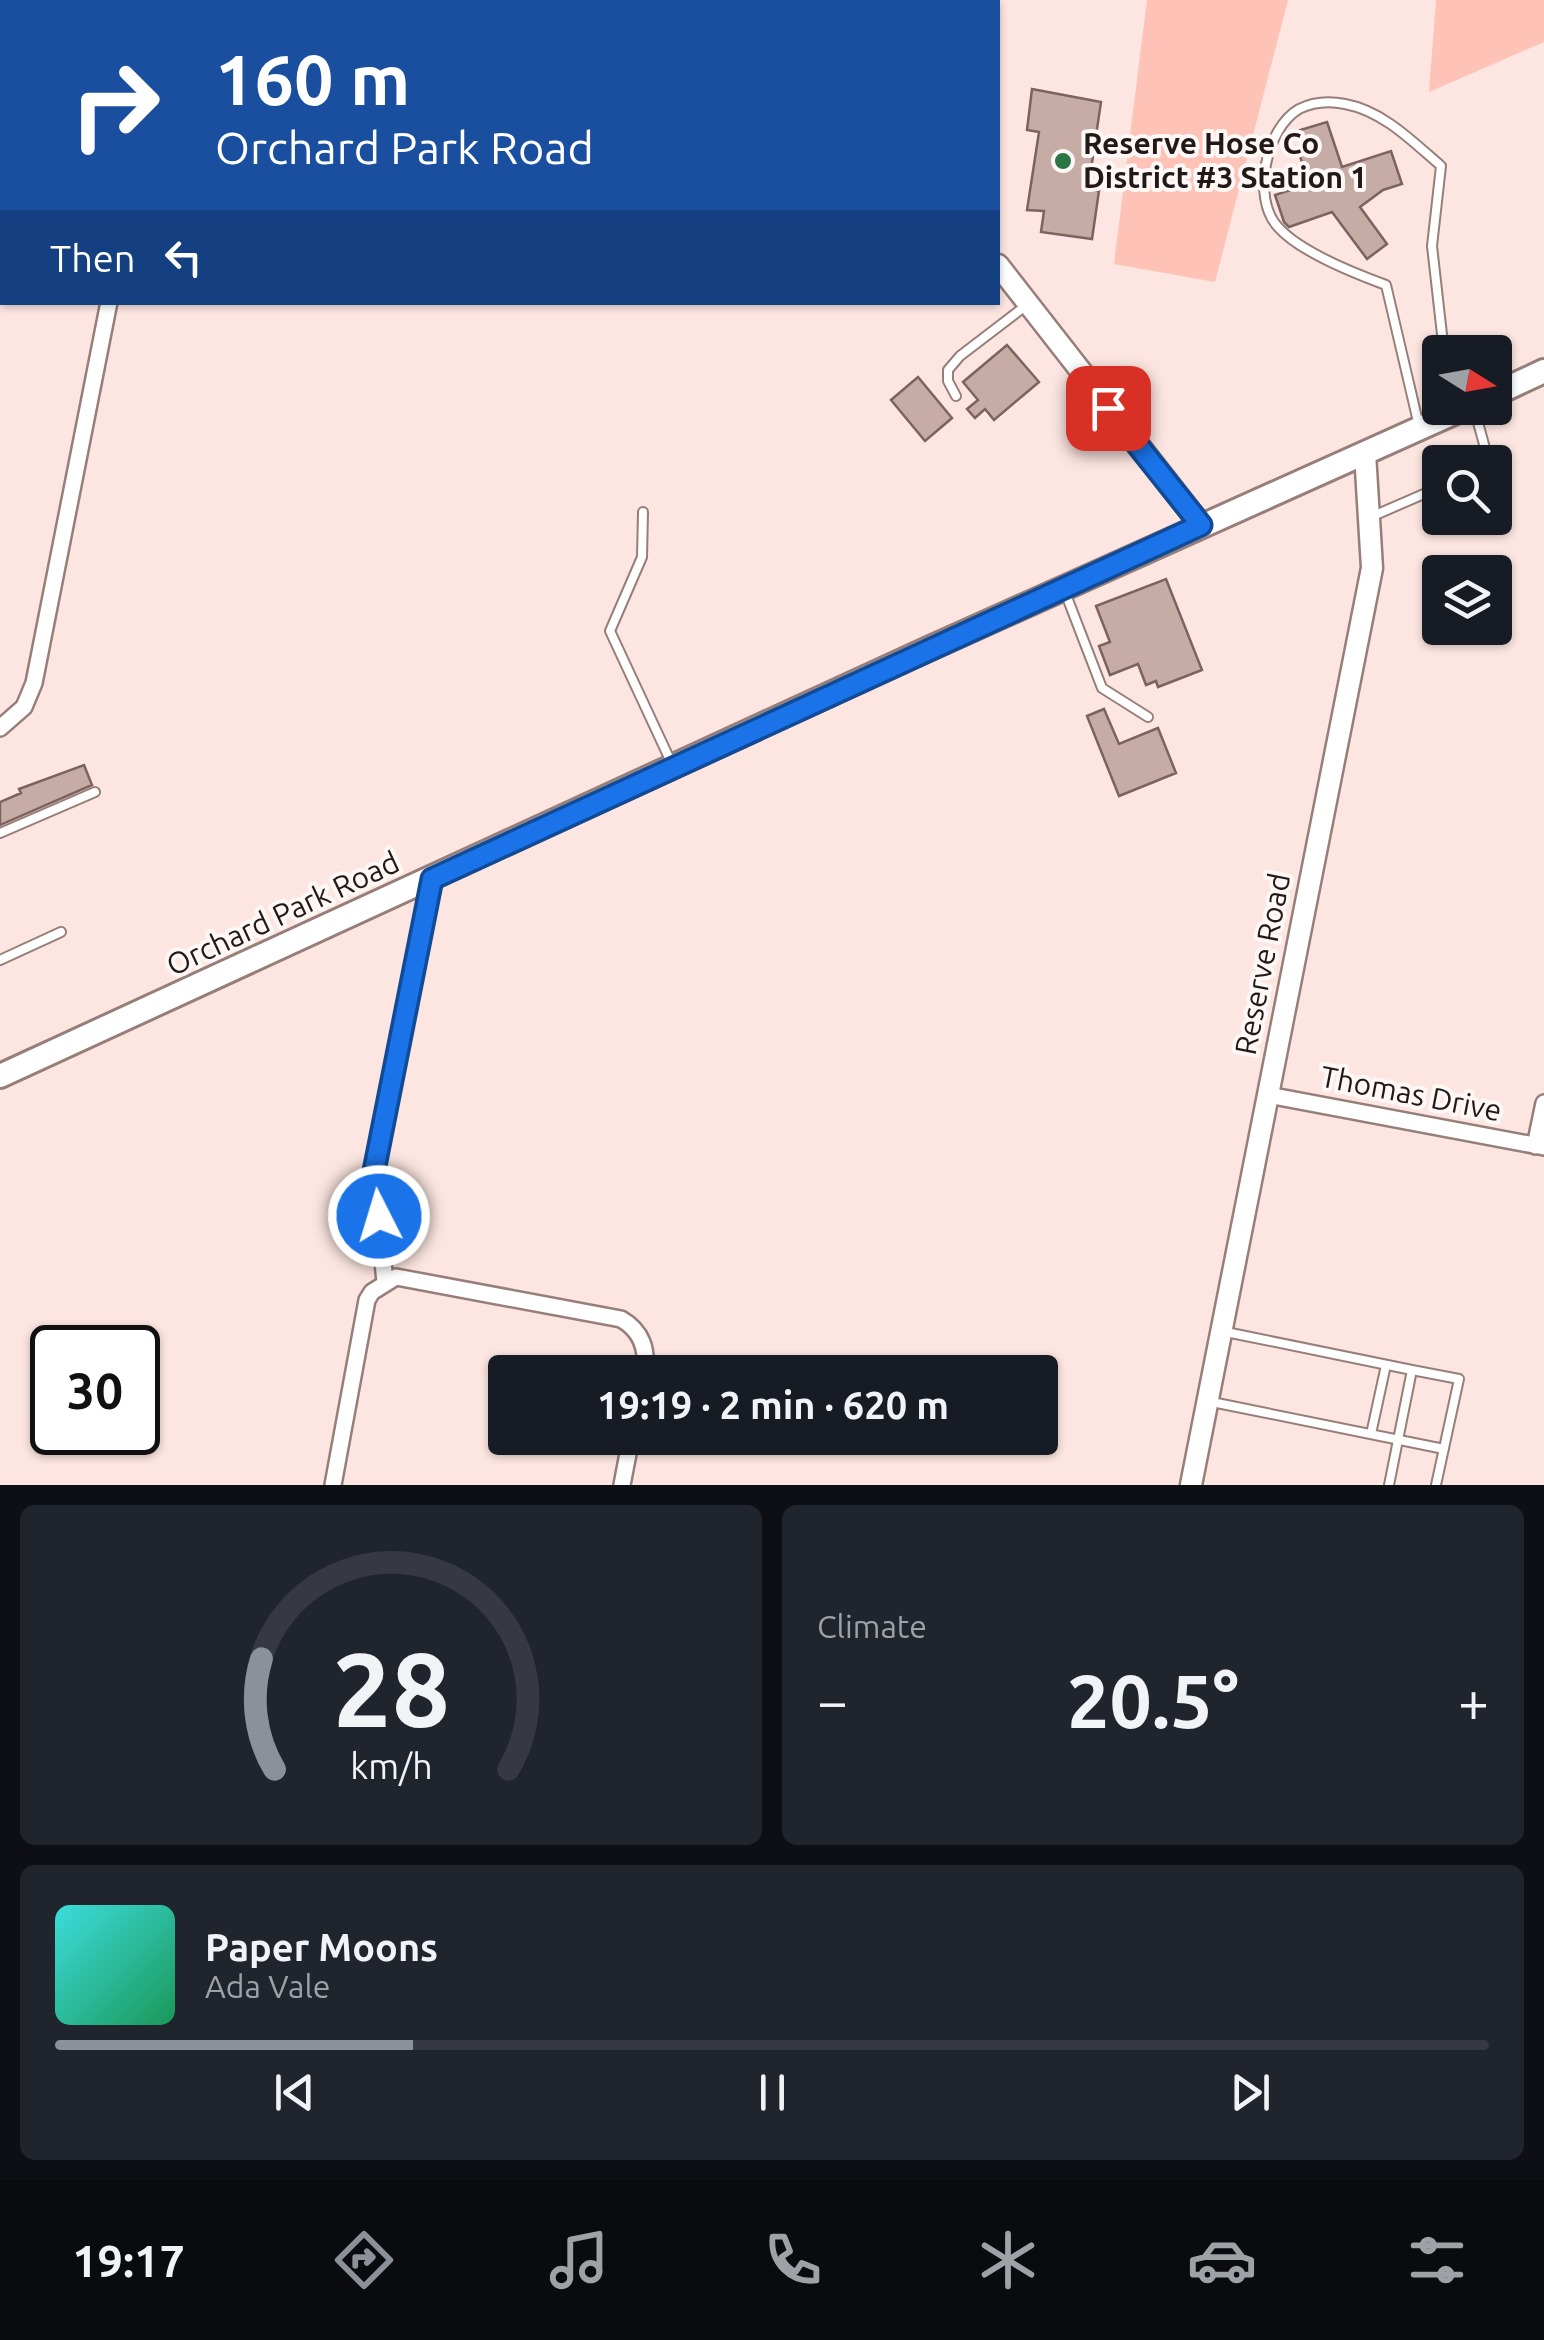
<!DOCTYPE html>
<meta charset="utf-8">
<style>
body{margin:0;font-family:Ubuntu,sans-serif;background:#20242c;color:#f1f3f6;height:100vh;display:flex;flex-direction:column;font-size:38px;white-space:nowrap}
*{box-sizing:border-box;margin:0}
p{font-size:32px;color:#9ea1a6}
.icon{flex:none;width:55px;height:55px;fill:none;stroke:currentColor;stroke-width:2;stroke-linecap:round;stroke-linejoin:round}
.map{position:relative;height:1485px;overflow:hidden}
.details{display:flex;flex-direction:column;gap:20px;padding:20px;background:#0d0f14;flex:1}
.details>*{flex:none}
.banner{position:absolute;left:0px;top:0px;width:1000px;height:305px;box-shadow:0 2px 8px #0004;background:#1a4fa0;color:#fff;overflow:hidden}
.needle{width:65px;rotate:101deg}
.fabs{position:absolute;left:1422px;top:335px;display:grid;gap:20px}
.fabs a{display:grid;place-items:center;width:90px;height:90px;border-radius:10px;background:#171b24;box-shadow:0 2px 8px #0004;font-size:50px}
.speed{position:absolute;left:30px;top:1325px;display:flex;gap:20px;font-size:50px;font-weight:700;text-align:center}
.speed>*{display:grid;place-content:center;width:130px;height:130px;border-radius:50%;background:#171b24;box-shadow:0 2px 8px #0004;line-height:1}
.speed .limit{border:5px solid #111;border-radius:15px;background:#fff;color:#111}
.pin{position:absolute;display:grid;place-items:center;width:85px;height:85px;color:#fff;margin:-42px;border-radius:20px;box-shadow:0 5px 15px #0006}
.me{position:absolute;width:110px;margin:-55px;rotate:355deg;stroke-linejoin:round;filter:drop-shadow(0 0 8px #0008)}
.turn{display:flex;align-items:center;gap:35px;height:210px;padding:0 50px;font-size:45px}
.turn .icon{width:130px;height:130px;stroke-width:2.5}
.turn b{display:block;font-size:70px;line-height:85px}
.then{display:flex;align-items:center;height:95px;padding:0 50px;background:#0003;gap:20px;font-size:38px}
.big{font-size:75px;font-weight:600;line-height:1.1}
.details .widget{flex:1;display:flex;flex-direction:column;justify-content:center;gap:15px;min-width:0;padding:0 35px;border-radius:15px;background:#20242c}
.details .dial{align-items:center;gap:0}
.dial svg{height:260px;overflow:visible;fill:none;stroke:#363941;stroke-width:7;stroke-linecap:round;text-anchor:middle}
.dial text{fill:#f1f3f6;stroke:none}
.song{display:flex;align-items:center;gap:30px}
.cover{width:120px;height:120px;border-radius:15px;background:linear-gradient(135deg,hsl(180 70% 55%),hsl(150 70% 35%))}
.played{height:10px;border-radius:5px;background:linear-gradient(90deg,#8c9099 25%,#363941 25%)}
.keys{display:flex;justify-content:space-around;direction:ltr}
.heat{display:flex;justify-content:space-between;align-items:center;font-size:55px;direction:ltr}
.details .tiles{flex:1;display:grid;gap:20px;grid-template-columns:1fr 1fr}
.widget:last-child{grid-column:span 2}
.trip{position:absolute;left:488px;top:1355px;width:570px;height:100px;border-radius:10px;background:#171b24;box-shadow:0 2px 8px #0004;font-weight:600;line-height:100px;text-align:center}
.dock{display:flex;height:160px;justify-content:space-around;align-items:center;background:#090b0e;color:#9ea1a6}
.dock .icon{width:70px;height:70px}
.dock .selected{color:#8c9099}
.dock b{font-size:45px;color:#f1f3f6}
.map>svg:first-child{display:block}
.green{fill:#ffc2b6}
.building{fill:#c7aca6;stroke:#7c635f;stroke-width:2.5}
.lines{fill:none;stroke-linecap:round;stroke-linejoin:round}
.service-casing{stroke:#977e79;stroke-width:12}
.minor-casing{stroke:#977e79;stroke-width:20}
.tertiary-casing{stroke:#977e79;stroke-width:25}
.secondary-casing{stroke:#977e79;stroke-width:28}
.service{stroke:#fff;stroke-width:8}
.minor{stroke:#fff;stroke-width:15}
.tertiary{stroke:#fff;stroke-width:20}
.secondary{stroke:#fff;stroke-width:22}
.route-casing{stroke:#114b97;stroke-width:25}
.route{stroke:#1a73e8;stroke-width:18}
.poi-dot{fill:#2b7645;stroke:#fdf7f6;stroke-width:4}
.labels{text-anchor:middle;stroke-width:8;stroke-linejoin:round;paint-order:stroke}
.poi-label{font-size:30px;font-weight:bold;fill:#221817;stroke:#fdf7f6;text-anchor:start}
.street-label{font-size:30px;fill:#221817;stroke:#fdf7f6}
</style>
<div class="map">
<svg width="1544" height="1485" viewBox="0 0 1544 1485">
<rect width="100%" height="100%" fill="#fde6e1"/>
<path class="green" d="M1147,0H1288L1215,282L1114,264Z
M1436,0H1544V42L1429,92Z"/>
<path class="building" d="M1032,89L1101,102L1088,190L1099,191L1092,239L1041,232L1044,211L1027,210L1039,132L1027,130Z
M1327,122L1342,167L1391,151L1402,184L1383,190L1360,207L1387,244L1367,259L1332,212L1289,227L1284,222L1275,195L1309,184L1298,150L1306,147L1300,130Z
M1007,345L1039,382L994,420L985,409L975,418L967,409L978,400L963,382Z
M918,377L952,418L925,441L891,400Z
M1166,579L1202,670L1158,687L1156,681L1146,685L1138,664L1110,675L1099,646L1110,642L1096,606Z
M1104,709L1119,744L1158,728L1176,773L1119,796L1087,716Z
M84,765L92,785L0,825V802L21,793L19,789Z"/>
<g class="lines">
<g class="service-casing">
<path id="service" d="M956,396L948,381V370L960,356L1028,304
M1474,408L1485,448L1484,462
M1419,426L1386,285C1356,274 1299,251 1278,227C1251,198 1266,128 1299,109C1313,102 1330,101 1345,104C1383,111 1412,141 1441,166L1432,246L1444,352
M643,512L642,557L610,631L671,762
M1373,516L1440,487
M1065,592L1102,688L1148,717
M0,833L95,792
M0,960L61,932
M1226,1332L1412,1370
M1212,1402L1444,1449
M1371,1434L1386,1365
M1389,1485L1412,1370L1459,1379L1436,1485"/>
</g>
<g class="minor-casing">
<path id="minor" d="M166,2V0
M0,728L24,707L34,683L109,302
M1268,1095L1544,1147
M1535,1146L1544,1103
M385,1282L374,1171L432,879
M333,1485L367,1300L372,1292L396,1277L621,1319C642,1331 648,1350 644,1372
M622,1485L631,1438"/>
</g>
<g class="tertiary-casing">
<path id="tertiary" d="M790,0L792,2
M998,265L1201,525
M1191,1485L1372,568L1365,453"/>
</g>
<g class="secondary-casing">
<path id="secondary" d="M1495,394L1544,371
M0,1076L926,650L1465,408"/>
</g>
<use href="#service" class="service"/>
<use href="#minor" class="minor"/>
<use href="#tertiary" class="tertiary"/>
<use href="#secondary" class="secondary"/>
</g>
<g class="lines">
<g class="route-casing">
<path id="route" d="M379,1216L374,1171L432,879L1201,525L1108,408"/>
</g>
<use href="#route" class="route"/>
</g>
<circle class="poi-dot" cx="1063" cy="161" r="10"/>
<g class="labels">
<g class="poi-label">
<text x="1083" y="154">Reserve Hose Co<tspan x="1083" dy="34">District #3 Station 1</tspan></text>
</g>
<g class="street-label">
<text transform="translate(283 914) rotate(-25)" y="10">Orchard Park Road</text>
<text transform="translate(1263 964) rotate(-79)" y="10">Reserve Road</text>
<text transform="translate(1411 1094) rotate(11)" y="10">Thomas Drive</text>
</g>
</g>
</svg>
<div class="fabs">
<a><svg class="needle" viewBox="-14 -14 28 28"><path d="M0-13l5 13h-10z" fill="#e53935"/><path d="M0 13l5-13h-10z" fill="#9ea1a6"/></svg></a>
<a><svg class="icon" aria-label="search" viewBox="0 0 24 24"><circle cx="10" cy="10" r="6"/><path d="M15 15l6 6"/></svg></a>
<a><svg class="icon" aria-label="layers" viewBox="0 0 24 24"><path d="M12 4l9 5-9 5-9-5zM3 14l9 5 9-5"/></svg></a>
</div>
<div class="speed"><div class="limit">30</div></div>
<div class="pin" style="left:1108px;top:408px;background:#d93025"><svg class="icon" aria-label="arrive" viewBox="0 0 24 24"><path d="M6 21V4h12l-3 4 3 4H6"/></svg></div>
<svg class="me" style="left:379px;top:1216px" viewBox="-20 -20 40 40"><circle r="17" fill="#1a73e8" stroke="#fff" stroke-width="3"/><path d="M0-11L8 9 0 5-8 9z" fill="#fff"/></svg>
<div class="trip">19:19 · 2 min · 620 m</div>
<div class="banner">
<div class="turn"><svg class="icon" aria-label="right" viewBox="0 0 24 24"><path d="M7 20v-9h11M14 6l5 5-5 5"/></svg><div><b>160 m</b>Orchard Park Road</div></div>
<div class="then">Then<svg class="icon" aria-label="left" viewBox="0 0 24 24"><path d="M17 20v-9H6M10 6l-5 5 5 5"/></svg></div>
</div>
</div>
<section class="details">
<div class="tiles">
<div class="widget dial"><svg viewBox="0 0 100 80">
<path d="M14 69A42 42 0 1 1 86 69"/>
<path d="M14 69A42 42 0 0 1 10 35" stroke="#8c9099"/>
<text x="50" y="56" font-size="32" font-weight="700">28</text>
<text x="50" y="72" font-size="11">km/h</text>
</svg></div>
<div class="widget"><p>Climate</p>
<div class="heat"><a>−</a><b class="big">20.5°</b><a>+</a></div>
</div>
<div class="widget">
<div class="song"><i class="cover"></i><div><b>Paper Moons</b><p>Ada Vale</p></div></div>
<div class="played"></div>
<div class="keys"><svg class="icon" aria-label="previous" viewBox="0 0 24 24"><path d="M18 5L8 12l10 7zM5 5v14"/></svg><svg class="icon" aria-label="pause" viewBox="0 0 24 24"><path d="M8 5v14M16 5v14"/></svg><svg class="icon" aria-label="next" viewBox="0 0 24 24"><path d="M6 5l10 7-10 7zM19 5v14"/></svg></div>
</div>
</div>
</section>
<nav class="dock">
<b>19:17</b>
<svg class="icon selected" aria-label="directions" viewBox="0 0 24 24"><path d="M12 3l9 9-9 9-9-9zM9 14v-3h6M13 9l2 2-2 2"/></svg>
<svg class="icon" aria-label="music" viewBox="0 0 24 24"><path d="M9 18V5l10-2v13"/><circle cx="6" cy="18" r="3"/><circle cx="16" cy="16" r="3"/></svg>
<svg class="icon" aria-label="phone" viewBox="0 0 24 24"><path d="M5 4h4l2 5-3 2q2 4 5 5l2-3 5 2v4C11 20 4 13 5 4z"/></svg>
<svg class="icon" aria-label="climate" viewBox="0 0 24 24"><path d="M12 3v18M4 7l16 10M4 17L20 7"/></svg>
<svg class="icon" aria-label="car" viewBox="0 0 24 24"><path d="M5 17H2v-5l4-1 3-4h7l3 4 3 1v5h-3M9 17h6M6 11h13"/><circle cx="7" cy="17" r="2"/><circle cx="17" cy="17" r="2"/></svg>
<svg class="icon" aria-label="filters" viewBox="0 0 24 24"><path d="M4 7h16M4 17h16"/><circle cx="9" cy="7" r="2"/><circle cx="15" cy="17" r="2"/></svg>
</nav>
